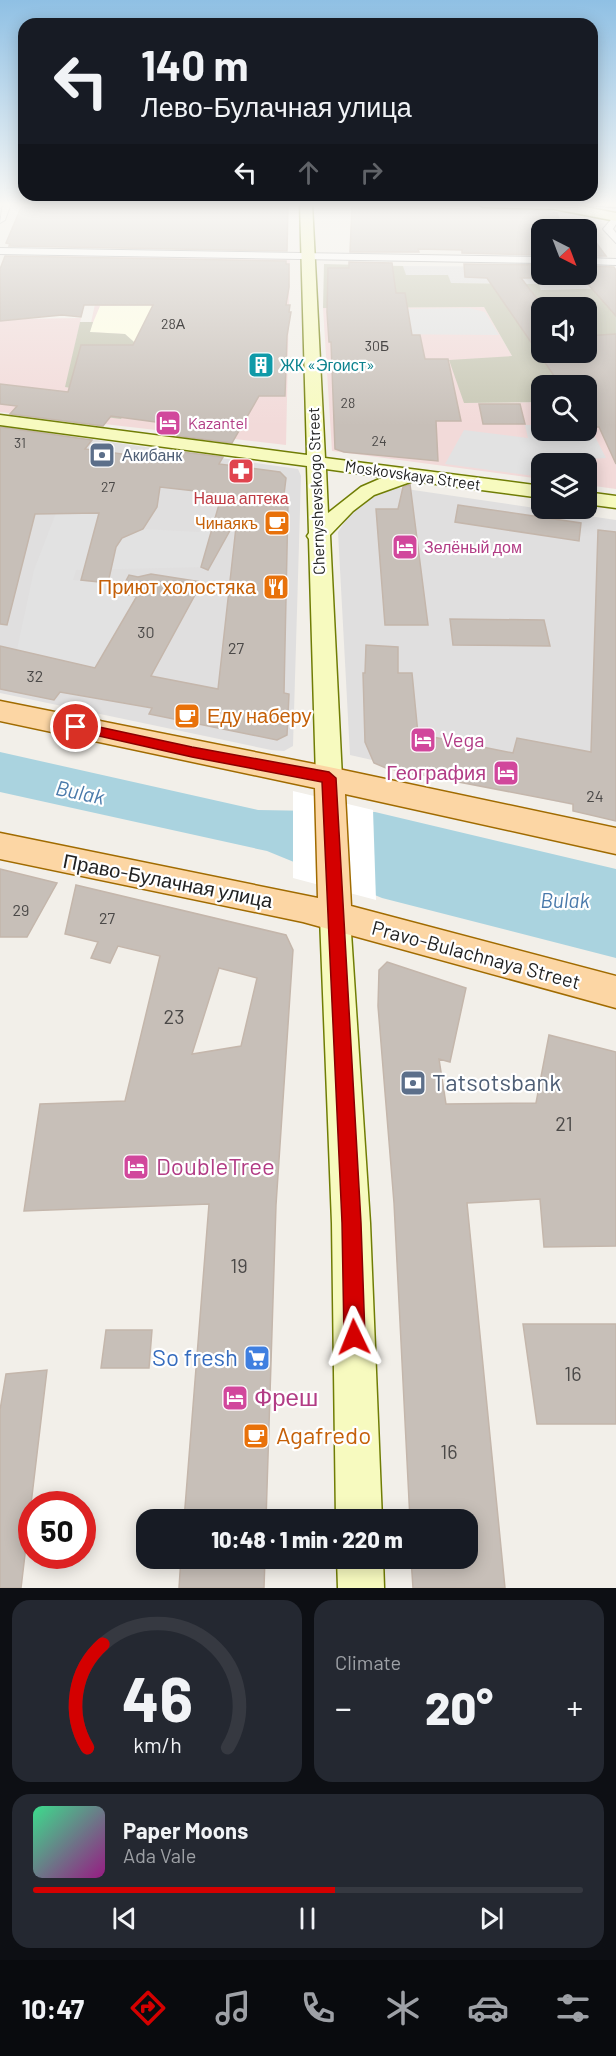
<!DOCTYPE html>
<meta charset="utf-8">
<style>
body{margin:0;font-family:Barlow,sans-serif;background:#242831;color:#f1f3f6;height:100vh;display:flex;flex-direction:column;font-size:22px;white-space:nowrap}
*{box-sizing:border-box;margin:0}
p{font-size:20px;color:#9ea1a6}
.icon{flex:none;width:33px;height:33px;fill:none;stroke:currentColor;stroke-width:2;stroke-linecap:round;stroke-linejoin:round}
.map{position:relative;height:1588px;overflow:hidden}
.drawer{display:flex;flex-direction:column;gap:12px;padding:12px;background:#0d0f14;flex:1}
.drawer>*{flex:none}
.banner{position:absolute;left:18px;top:18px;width:580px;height:183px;border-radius:18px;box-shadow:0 3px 15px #0003;background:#171b24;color:#f1f3f6;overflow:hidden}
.needle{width:39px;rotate:138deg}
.fabs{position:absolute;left:531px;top:219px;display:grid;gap:12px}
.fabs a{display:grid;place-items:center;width:66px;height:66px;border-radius:12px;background:#171b24;box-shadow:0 3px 15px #0003;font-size:30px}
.speed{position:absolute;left:18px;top:1491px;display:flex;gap:12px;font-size:30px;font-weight:700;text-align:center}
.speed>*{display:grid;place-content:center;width:78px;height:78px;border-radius:50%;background:#171b24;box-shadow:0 3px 15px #0003;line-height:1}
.speed .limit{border:9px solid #d22;background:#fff;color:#111}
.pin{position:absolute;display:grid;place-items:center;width:51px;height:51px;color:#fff;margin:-26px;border:3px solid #fff;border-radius:50%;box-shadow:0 2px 6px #0007}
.me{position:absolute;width:66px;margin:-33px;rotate:358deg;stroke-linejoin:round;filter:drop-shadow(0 0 4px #0008)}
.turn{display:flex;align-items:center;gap:21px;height:126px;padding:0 24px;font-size:27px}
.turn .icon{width:78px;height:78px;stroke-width:2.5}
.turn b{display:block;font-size:42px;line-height:51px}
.lanes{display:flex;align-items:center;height:57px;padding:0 24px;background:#0003;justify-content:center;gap:30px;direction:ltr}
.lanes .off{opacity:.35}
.big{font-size:45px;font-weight:800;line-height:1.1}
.drawer .tile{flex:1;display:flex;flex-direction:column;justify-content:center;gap:9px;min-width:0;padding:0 21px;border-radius:18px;background:#242831}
.drawer .dial{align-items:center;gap:0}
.dial svg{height:156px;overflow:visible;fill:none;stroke:#363941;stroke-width:7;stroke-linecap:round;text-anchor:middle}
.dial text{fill:#f1f3f6;stroke:none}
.song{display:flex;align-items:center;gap:18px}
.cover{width:72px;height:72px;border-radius:9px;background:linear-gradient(135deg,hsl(150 70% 55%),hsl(310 70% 35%))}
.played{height:6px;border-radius:3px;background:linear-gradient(90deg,#d40000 55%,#363941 55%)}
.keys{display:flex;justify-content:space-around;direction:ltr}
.heat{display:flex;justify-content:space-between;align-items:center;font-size:33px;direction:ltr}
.drawer .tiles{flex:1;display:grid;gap:12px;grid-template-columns:1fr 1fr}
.tile:last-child{grid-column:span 2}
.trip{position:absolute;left:136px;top:1509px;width:342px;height:60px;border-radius:18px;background:#171b24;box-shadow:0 3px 15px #0003;font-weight:800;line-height:60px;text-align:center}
.dock{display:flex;height:96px;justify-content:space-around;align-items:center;background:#090b0e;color:#9ea1a6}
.dock .icon{width:42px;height:42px}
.dock .selected{color:#d40000}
.dock b{font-size:27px;color:#f1f3f6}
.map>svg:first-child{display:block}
.residential{fill:#e0dfdf}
.commercial{fill:#f2dad9}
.education{fill:#ffffe5}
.construction{fill:#c7c7b4;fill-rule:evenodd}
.parking{fill:#e2e2e2}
.water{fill:#aad3df}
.pier{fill:#fff}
.building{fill:#c7bfb8;stroke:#c4b6ab;stroke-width:1.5;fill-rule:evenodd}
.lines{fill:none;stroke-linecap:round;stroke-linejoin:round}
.street-casing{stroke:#a9a9a9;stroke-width:2}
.secondary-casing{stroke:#707d05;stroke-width:3}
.primary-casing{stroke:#a06b00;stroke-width:3}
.street{fill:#fff;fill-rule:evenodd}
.secondary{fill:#f7fabf;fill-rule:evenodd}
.primary{fill:#fcd6a4;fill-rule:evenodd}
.tram{stroke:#707070;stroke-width:1.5}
.route{fill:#d40000;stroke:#8a0000;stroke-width:1.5}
.labels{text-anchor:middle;stroke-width:4.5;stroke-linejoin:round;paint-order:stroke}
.far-number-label{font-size:14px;fill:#4b4948}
.far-culture-label{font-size:16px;fill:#0d838f;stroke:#fff;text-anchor:start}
.far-hotel-label{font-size:16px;fill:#b23c85;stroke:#fff;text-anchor:start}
.far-service-label{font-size:16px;fill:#4e5e75;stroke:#fff;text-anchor:start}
.far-street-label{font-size:16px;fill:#222;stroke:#fff}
.far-health-label{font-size:16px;fill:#be3a42;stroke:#fff}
.far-food-label{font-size:16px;fill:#c56008;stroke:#fff;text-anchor:end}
.number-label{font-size:16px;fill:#4b4948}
.food-label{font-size:20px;fill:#c56008;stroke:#fff;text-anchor:end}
.hotel-label{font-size:20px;fill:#b23c85;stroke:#fff;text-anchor:start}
.street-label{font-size:20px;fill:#222;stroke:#fff}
.near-number-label{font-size:20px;fill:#4b4948}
.water-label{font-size:21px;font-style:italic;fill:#4a7aab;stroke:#fff}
.near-service-label{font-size:24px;fill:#4e5e75;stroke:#fff;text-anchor:start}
.near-hotel-label{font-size:24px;fill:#b23c85;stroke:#fff;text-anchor:start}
.near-shop-label{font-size:24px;fill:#366cbe;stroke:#fff;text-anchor:end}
.near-food-label{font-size:24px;fill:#c56008;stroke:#fff;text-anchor:start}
</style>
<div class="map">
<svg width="616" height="1588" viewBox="0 0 616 1588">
<rect width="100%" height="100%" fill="#f2efe9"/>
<path class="residential" d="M403,266L541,267L542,274H586L587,268L616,269V288L541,290L539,284L450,283L448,275H405Z
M0,426L298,469L301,476L293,746L284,751L271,750L0,693Z
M386,486L616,520V815L350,755L338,532L361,498Z"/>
<path class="commercial" d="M51,256L290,259L286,445L0,412V305L22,319L81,318L66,387L77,389L134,342L125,334L89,332L95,304L42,271Z
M484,307L512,356L464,403L541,402L542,430H586L616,402V489L587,485L586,464H542L541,479L332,451L323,308Z"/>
<path class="education" d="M203,305L153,348L134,342L125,334L89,332L100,306Z"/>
<path class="construction" d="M324,264L403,266L406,275H448L451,283L539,284L541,290L616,288V402L586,386H542L541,402L464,403L449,360L512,356L484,307L323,308ZM542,308H586V352H542Z
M80,322H93L90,332L125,334L134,342L153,348L137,399L121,419L57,411L76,389L65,387Z"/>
<path class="parking" d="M469,308L485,312L499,335L361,334L400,309Z
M525,425H541L542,430H586L587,425H589L606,458L575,460V463L542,464L541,477L445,464L464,430L528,438Z
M126,512L123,527L95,528L92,538L128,536L143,529L199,532L201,529L211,530L208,540L218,541L211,567L76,570L73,580L110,583L119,594L137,596L95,668L17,650L34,570L56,513Z"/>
<path class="water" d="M0,752L258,810L375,812L616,869V958L382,898L267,851L0,792Z"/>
<path class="pier" d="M293,791L373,810L376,900L293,878Z"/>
<path class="building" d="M23,203L288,206L287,251L9,246L10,244L6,243Z
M352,206L552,211L557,213L563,230H542V255L462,253V250L418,249L419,252H350Z
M586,229L606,256H586Z
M5,256L286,261V264H289V287L286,305H290L289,312H291L287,336L285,396H259L232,443L177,436L178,425L111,416L103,426L10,414L17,406L0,404V384L68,392L81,345H133L153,305H84L81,317L62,315L0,321V269Z
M349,262L392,263L396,293H405L412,335H420L425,359H448L461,421H436L438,461L344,452L335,449L331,342H329L327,312L328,268H349Z
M464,264L542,265V278H521L542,305V352H586V336L616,334V464L599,427H586V386H561L487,278L465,277Z
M586,266L614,267L616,270V316L586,282Z
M479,404H520L525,424H483Z
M0,427L92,440L85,449L174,461L175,451L223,457L219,464L280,472L286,478L283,503H288L284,693L289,694L287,735L277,740L149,714L152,708L60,692L54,700L0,689V646L95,668L137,596L119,594L129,575L138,577L151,574L202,582L151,676L218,689L237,518L208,570L201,567L222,494L160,487L157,507L143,529L122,538L116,547L108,583L81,580L99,513L35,514L7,625L0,624Z
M410,484L428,625H385L376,509H398L403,487Z
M458,505L581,523L579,541L455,522Z
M598,530L616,532V821L573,811V804L386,768L374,763L365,742L363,673H365L366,645L398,647V673H412L418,734L513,753L517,738L591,752Z
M450,619L544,620L550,646L453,645Z
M0,869L57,883L27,937H0Z
M76,885L286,935L293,950L276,1205L266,1520H184L209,1204L24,1211L40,1104L125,1101L160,956L118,946L110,963L91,958L98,942L65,934ZM219,968L257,978L241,1046L192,1054Z
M387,962L466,988L450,1062L439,1059L446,1104L536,1103L549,1035L616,1052V1246L544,1247L540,1199L467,1203L505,1588H413L411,1558H468V1520H410L394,1203L378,1006L379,970Z
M523,1324H616V1424H537Z
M106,1330H152L149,1368H101Z
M47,1370L21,1588H0V1410L6,1374Z
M181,1558H265L264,1588H179Z"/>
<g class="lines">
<g class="street-casing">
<path id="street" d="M3,203H11L5,220L0,223Z
M616,214V224L613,229L616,233V243L603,229Z
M0,248L542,257V263L0,254Z
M586,258L616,259V265L586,264Z"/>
</g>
<g class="secondary-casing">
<path id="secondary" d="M300,203H312L325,458L542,486V498L413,481L374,495L353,511L330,535L342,778L338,785L329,788L320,785L316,778L309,539L307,536L309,533L307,466L0,425V415L307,455ZM326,469L384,477L361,487L328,513Z
M477,203H564L616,213V221L554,209L483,207Z
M586,492L616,496V508L586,504Z
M335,904L346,908L350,917L370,1223L382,1520H336L332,1223L320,917L324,908Z
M337,1558H383L384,1588H338Z"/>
</g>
<g class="primary-casing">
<path id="primary" d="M0,701L329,767L616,828V854L345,794L351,906L616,976V1008L303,922L0,859V833L318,898L315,788L0,721Z"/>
</g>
<use href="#street" class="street"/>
<use href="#secondary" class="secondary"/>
<use href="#primary" class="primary"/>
<path class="tram" d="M560,203L616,208"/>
</g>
<linearGradient id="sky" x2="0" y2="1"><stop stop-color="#8fc0e4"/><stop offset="0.48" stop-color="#f9f8f5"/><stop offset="1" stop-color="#f9f8f5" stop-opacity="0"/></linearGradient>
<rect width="616" height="426" fill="url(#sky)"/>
<path class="route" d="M76,722L192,747L329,772L336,778L361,1223L365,1337L362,1344L354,1347L347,1344L344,1337L342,1223L322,782L192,757L72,730V724Z"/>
<defs>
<g id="building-square" transform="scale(1.35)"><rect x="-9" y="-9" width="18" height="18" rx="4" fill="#0f9aa8" stroke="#fff"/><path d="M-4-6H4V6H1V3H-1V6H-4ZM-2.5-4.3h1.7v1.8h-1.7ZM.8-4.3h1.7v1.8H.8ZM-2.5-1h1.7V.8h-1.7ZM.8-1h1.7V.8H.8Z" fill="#fff"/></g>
<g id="hotel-square" transform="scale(1.35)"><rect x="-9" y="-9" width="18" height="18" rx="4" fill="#d1479c" stroke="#fff"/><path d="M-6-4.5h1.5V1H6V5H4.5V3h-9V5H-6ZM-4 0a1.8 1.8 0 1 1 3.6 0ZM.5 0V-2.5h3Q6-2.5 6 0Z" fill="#fff"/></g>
<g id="bank-square" transform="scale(1.35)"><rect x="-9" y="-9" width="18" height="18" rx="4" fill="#5c6f8a" stroke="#fff"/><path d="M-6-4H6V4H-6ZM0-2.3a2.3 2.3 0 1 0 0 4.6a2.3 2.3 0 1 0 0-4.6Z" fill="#fff"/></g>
<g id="pharmacy-square" transform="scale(1.35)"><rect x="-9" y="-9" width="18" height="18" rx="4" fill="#e0444e" stroke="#fff"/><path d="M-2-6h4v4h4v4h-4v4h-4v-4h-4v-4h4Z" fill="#fff"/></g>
<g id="cafe-square" transform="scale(1.35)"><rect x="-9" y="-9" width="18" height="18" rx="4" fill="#e8710a" stroke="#fff"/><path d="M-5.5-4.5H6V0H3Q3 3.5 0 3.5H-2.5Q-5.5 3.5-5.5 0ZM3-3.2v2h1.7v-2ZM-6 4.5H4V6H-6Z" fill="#fff"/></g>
<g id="restaurant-square" transform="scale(1.35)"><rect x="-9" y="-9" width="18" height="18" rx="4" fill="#e8710a" stroke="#fff"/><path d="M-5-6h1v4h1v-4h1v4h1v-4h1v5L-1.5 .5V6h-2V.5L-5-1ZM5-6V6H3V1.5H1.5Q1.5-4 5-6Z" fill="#fff"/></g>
<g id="supermarket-square" transform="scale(1.35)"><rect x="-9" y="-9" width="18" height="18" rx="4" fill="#3f7fe0" stroke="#fff"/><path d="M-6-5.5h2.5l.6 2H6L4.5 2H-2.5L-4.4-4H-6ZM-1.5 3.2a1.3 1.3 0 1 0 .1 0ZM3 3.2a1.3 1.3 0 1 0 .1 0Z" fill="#fff"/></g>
</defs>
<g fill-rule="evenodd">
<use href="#building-square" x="261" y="365"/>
<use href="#hotel-square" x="168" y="423"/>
<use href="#bank-square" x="102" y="455"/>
<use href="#pharmacy-square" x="241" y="471"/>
<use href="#cafe-square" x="277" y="523"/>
<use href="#hotel-square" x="405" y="547"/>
<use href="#restaurant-square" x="276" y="587"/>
<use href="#cafe-square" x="187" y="716"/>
<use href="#hotel-square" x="423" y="740"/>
<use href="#hotel-square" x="506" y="773"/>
<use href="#bank-square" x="413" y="1083"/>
<use href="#hotel-square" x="136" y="1167"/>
<use href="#supermarket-square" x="257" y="1358"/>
<use href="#hotel-square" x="235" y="1398"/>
<use href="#cafe-square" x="256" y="1436"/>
</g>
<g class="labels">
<g class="far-number-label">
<text x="173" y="329">28А</text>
<text x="377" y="351">30Б</text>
<text x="348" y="408">28</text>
<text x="379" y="446">24</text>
<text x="20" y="448">31</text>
<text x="108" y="492">27</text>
</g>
<g class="far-culture-label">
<text x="280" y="371">ЖК «Эгоист»</text>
</g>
<g class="far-hotel-label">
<text x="188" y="429">Kazantel</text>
<text x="424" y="553">Зелёный дом</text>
</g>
<g class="far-service-label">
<text x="122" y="461">Акибанк</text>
</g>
<g class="far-street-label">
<text transform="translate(413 475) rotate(8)" y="6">Moskovskaya Street</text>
<text transform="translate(316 491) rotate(-92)" y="6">Chernyshevskogo Street</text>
</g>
<g class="far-health-label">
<text x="241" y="504">Наша аптека</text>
</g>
<g class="far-food-label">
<text x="258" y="529">Чинаякъ</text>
</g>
<g class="number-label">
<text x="146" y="638">30</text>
<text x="236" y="654">27</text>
<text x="35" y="682">32</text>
<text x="595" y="802">24</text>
<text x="21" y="916">29</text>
<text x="107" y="924">27</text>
</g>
<g class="food-label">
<text x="256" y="594">Приют холостяка</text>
<text x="207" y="723" text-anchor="start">Еду наберу</text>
</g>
<g class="hotel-label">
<text x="442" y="747">Vega</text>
<text x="486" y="780" text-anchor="end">География</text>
</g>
<g class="street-label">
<text transform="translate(168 881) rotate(11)" y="7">Право-Булачная улица</text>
<text transform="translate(476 955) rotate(15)" y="7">Pravo-Bulachnaya Street</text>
</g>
<g class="near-number-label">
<text x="174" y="1024">23</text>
<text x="564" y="1131">21</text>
<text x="239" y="1273">19</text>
<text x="573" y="1381">16</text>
<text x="449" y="1459">16</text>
</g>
<g class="water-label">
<text transform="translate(80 793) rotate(12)" y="7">Bulak</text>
<text x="565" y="908">Bulak</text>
</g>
<g class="near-service-label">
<text x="432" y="1091">Tatsotsbank</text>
</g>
<g class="near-hotel-label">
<text x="156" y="1175">DoubleTree</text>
<text x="254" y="1406">Фреш</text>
</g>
<g class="near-shop-label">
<text x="238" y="1366">So fresh</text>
</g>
<g class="near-food-label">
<text x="276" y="1444">Agafredo</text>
</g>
</g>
</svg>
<div class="fabs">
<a><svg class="needle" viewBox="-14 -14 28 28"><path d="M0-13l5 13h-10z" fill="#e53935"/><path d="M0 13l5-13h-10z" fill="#9ea1a6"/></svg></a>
<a><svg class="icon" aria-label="sound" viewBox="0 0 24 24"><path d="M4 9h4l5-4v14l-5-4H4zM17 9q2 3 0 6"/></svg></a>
<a><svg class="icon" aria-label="search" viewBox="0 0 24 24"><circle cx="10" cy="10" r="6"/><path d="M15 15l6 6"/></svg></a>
<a><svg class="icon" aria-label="layers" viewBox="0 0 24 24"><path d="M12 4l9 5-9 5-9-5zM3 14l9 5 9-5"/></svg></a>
</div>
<div class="speed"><div class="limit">50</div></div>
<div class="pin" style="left:76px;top:727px;background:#d93025"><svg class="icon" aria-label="arrive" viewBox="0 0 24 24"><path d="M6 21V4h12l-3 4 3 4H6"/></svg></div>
<svg class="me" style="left:354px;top:1337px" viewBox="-20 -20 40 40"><path d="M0-17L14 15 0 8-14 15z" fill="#d40000" stroke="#fff" stroke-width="4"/></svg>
<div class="trip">10:48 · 1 min · 220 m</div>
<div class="banner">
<div class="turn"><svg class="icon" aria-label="left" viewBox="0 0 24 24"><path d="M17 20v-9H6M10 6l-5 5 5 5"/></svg><div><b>140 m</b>Лево-Булачная улица</div></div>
<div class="lanes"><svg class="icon" aria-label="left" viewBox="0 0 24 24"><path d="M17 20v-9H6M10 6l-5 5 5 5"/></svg><svg class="icon off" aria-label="ahead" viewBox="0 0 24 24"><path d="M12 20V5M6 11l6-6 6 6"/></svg><svg class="icon off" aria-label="right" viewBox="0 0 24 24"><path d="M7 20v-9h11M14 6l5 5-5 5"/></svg></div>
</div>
</div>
<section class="drawer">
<div class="tiles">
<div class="tile dial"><svg viewBox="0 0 100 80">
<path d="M14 69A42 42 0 1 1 86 69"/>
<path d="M14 69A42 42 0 0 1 22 16" stroke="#d40000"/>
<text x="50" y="56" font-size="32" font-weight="700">46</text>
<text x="50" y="72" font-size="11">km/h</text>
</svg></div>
<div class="tile"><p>Climate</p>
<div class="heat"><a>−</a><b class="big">20°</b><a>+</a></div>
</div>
<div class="tile">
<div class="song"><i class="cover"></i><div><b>Paper Moons</b><p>Ada Vale</p></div></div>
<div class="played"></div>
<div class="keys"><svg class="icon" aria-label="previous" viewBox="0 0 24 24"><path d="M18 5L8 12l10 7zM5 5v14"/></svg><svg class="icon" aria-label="pause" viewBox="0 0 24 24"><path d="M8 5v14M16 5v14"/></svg><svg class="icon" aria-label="next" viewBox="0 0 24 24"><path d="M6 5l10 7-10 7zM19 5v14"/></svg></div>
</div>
</div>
</section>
<nav class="dock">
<b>10:47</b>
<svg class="icon selected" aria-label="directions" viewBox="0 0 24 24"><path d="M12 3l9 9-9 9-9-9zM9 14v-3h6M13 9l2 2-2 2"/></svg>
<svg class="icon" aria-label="music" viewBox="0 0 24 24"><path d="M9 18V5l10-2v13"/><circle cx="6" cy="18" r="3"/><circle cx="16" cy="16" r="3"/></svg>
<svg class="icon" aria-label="phone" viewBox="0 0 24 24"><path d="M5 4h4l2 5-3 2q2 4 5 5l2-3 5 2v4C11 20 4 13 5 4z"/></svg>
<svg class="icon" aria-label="climate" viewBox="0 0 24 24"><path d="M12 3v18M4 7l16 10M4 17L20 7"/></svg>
<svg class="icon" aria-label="car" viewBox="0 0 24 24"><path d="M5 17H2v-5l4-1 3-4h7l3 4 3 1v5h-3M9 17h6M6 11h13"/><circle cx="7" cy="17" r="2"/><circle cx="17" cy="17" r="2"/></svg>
<svg class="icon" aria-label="filters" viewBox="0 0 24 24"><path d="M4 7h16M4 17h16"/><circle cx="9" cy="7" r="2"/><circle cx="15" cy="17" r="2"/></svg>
</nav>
